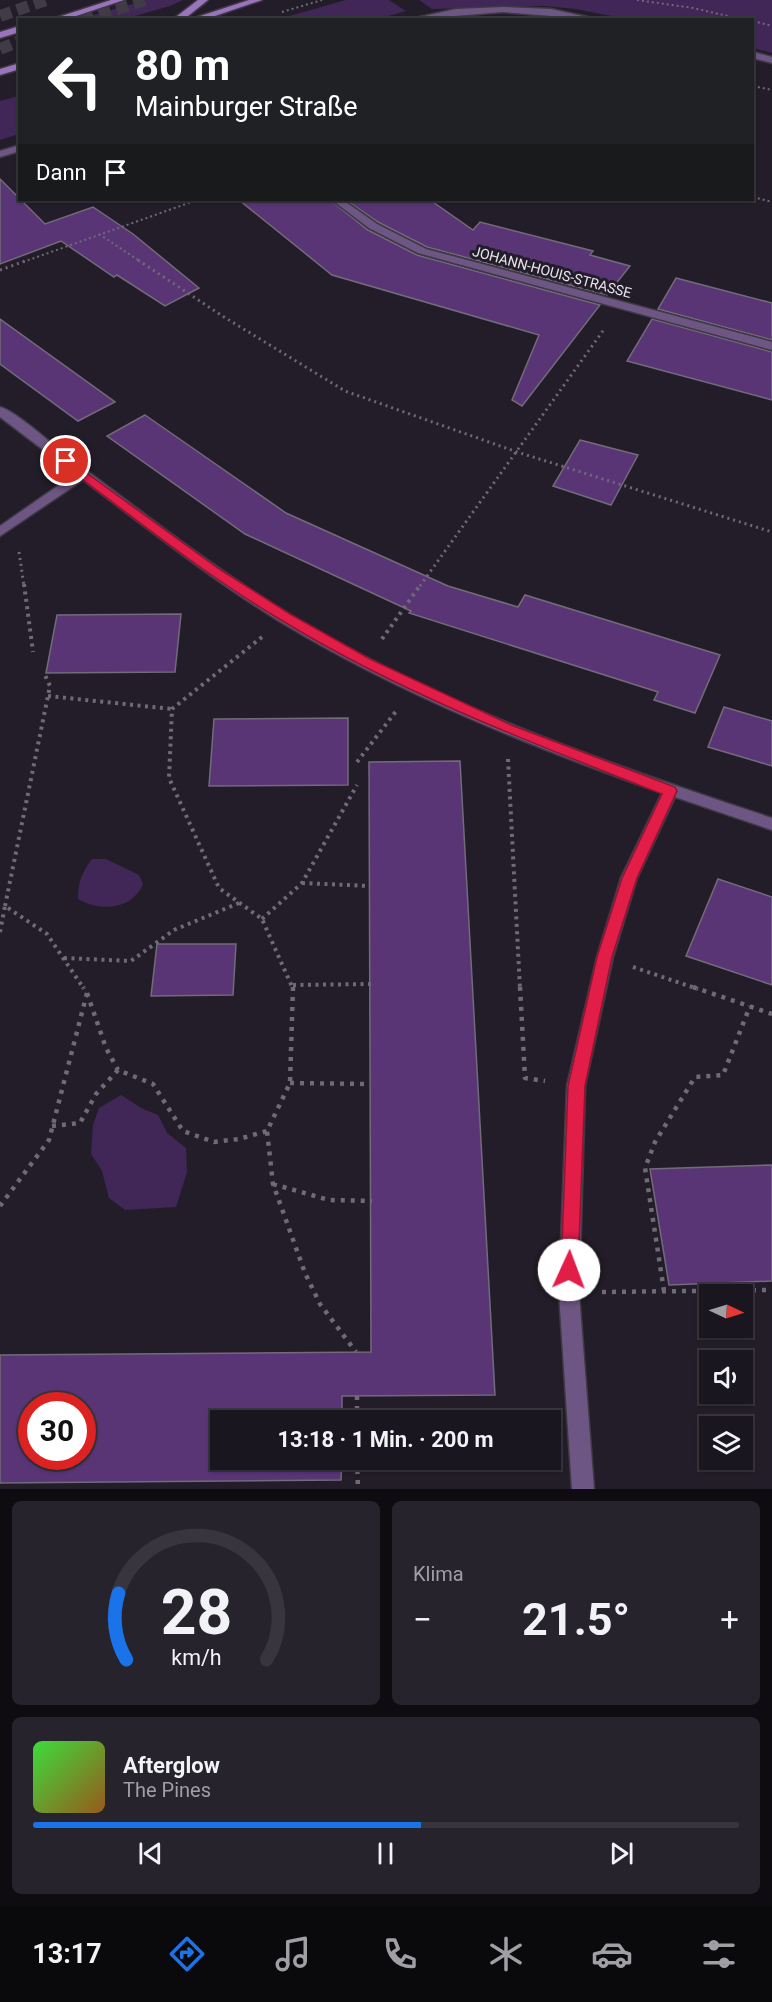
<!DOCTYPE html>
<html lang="de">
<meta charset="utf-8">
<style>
body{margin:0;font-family:Roboto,sans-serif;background:#27232c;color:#f1f3f6;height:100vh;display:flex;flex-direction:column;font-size:22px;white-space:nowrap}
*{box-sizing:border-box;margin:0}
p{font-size:20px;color:#9f9fa4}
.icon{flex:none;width:33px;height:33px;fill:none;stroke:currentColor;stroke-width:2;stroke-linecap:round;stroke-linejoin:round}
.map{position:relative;height:1489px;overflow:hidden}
.side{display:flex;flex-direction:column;gap:12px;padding:12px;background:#0e0c11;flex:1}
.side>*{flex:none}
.banner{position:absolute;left:18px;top:18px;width:736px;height:183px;border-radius:0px;box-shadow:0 2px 4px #0004,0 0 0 2px #38353d;background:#202124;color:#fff;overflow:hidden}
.needle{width:39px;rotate:94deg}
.controls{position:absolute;left:699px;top:1284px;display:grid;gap:12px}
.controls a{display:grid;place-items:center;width:54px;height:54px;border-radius:0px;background:#1a161f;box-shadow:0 2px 4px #0004,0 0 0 2px #38353d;font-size:30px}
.speed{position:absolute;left:18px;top:1392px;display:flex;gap:12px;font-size:30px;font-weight:700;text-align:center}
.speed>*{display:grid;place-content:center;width:78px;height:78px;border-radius:50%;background:#1a161f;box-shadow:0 2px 4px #0004,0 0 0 2px #38353d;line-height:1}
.speed .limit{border:9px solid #d22;background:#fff;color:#111}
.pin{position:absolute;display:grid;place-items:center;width:51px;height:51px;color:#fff;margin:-26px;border:3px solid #fff;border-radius:50%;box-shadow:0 2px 6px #0007}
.me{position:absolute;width:66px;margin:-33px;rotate:2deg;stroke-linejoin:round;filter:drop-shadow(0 0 4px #0008)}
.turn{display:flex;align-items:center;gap:21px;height:126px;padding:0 18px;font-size:27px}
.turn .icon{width:78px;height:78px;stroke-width:2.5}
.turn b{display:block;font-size:42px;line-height:51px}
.then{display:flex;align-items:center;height:57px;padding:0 18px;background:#0003;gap:12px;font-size:22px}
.big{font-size:45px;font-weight:700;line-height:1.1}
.side .tile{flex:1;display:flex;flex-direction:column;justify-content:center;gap:9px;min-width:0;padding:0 21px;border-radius:9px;background:#27232c}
.side .dial{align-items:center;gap:0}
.dial svg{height:156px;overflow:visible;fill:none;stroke:#38353d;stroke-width:7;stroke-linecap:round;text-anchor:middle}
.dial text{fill:#f1f3f6;stroke:none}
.song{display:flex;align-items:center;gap:18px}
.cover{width:72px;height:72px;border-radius:9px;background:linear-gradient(135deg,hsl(120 70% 55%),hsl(30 70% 35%))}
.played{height:6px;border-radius:3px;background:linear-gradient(90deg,#1a73e8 55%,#38353d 55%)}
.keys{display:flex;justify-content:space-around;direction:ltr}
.heat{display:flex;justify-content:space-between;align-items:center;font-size:33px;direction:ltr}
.side .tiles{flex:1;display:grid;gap:12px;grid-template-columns:1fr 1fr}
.tile:last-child{grid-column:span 2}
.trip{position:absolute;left:210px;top:1410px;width:351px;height:60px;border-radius:0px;background:#1a161f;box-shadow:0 2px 4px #0004,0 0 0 2px #38353d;font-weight:700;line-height:60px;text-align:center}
.menu{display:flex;height:96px;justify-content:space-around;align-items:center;background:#0a090c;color:#9f9fa4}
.menu .icon{width:42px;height:42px}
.menu .active{color:#1a73e8}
.menu b{font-size:27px;color:#f1f3f6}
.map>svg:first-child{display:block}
.green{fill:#412758}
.building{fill:#593576;stroke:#726b7a;stroke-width:1.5;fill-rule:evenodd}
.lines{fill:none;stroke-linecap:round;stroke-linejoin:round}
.highway-tunnel{stroke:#403b46;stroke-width:12;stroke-dasharray:12 6;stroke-linecap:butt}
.street-casing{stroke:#3e3944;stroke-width:3}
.secondary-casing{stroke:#3e3944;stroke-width:3}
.path-far3{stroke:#6f6a75;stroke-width:2;stroke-dasharray:2 3;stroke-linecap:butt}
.path-far2{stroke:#6f6a75;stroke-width:3;stroke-dasharray:2 4;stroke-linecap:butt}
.path-far1{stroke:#6f6a75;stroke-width:4;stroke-dasharray:3 4.5;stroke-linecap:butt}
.path{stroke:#6f6a75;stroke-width:4.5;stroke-dasharray:4 6;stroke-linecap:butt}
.street{fill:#6e5684;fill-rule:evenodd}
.secondary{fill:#9a73bd;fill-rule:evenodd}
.route{fill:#e11d48;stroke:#92132f;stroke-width:1.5}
.labels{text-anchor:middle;stroke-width:6;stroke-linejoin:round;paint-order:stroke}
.far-street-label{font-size:14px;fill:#e7e3ec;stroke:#231d29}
</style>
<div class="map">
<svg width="772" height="1489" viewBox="0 0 772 1489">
<rect width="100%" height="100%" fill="#231d29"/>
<path class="green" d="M147,0H183L170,6L124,19H79Z
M346,0H389L406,11L378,19H279Z
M419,0H772V53L753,48V20L627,19L576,9L545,6L432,9Z
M19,96V134L0,140V101Z
M92,859H106L139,875L143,884C132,910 100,912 78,899C78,882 82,872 92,859Z
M121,1095L141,1108L158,1115L167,1133L186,1148L187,1172L176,1207L125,1210L109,1198L102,1171L91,1154L93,1125L99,1108Z"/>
<path class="building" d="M0,179L45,224L93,207L133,234L199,288L165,306L117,275L114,277L61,241L0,264Z
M239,200H330L368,230L417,255L600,305L522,406L512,400L539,335L332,275Z
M346,200H430L473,230L480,222L593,251L590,255L630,266L607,295L427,247L378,222Z
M676,278L772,303V340L658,309Z
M0,319L115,402L78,421L0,364Z
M652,319L772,352V400L627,361Z
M145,415L286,513L448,586L518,607L525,595L720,655L695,713L654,700L658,692L409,613L411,611L245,534L107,436Z
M580,440L638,455L611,505L553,486Z
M181,614L175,672L46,673L57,615Z
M724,707L772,721V766L708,747Z
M348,718V785L209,786L214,719Z
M460,761L495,1395L342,1396V1420H220V1460H342L341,1480L0,1483V1355L371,1352L369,762ZM32,1406H82V1456H32Z
M718,879L772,897V985L686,956Z
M157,944H236L233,995L151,996Z
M772,1165V1281L669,1285L650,1169Z"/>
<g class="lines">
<path class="highway-tunnel" d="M0,16L46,0
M82,20L146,0
M0,49L20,41"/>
<g class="street-casing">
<path id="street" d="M503,7L551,9L601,20L503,12L406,20L456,9Z
M753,52L772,57V63L753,58Z
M20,145V151L0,157V151Z
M332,200H343L377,224L426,249L772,342V350L418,253L369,228Z
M0,407C16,411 54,446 70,458C137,508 204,561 276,606C428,701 602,762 772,818V830L675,797L637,878L613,957L585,1086L579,1293L594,1489H572L559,1293L567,1086L597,957L621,878L662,793C531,747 398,693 279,621C211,579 147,528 83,480L0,536V526L75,474L0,417Z"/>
</g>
<g class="secondary-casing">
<path id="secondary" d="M111,0H124L64,20H49Z
M198,0H208L183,20H172Z
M249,0H262L203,20H188Z
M20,26V32L0,38V32Z
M20,63V69L0,75V69Z"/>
</g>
<path class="path-far3" d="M637,0L693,8L745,20
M282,12L322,0
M753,21L772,26
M753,86L772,90
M753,197L772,202
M99,234L141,262
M23,262L197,200"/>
<path class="path-far2" d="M138,260L224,317L345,391L517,452L772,532
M0,270L28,260
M19,552L24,586
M420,586L605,328"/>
<path class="path-far1" d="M24,584L33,652
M262,637L172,709L169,778L219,888L262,919L293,989
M382,639L421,584
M48,696L172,709
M508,759L520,989
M357,762L397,710
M302,883L370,886
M5,906L50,686L44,673
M262,919L302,883L357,785
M0,932L5,906L47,934L84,989
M64,958L131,961L174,930L239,903
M633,967L698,989
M293,985L371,984"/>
<path class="path" d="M293,987L290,1083L267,1131L273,1184L305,1273L320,1304L356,1352
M520,987L525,1078L545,1081
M693,987L772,1014
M87,993L106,1048L118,1070
M290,1083L370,1084
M52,1126L80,1123L96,1094L118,1070L153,1084L183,1131L214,1142L239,1139L267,1131
M273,1184L329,1200L372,1201
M0,1206L49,1140L87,993L83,987
M664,1291L645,1168L655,1142L695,1077L723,1075L750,1006
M602,1292L772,1290
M357,1396V1420
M357,1460L358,1489"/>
<use href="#street" class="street"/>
<use href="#secondary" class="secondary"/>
</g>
<path class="route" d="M66,458L219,569L290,614L370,659L511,725L675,787L677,791L637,878L612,957L585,1086L578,1270L576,1276L569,1278L563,1276L561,1270L568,1086L597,957L622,878L662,794C532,743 400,693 281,620C204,574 134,518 62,464V459Z"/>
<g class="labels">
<g class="far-street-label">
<text transform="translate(552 272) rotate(15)" y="5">JOHANN-HOUIS-STRASSE</text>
</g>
</g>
</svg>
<div class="controls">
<a><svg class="needle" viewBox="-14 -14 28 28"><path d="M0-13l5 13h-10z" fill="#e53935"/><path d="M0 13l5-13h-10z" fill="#9f9fa4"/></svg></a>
<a><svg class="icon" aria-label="sound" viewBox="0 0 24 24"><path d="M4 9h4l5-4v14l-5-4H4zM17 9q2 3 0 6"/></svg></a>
<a><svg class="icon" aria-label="layers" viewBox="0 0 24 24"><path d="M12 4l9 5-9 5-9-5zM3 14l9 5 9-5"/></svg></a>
</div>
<div class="speed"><div class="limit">30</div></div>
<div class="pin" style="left:66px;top:461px;background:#d93025"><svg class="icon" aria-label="arrive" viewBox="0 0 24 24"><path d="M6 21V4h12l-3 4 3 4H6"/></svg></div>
<svg class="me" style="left:569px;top:1270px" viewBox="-20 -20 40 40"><circle r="19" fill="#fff"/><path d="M0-13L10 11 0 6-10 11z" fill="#e11d48"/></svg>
<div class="trip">13:18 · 1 Min. · 200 m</div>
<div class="banner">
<div class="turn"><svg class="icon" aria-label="left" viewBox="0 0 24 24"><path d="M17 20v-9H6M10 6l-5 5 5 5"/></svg><div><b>80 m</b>Mainburger Straße</div></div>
<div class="then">Dann<svg class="icon" aria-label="arrive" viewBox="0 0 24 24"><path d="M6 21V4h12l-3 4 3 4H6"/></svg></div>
</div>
</div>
<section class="side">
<div class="tiles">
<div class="tile dial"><svg viewBox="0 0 100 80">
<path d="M14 69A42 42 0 1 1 86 69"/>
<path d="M14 69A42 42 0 0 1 10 35" stroke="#1a73e8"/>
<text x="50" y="56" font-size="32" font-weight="700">28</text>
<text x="50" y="72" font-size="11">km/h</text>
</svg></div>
<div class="tile"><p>Klima</p>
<div class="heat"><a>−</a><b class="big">21.5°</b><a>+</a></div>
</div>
<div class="tile">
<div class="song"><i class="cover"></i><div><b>Afterglow</b><p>The Pines</p></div></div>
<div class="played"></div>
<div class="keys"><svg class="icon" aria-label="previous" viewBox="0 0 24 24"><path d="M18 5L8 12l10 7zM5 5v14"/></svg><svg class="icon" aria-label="pause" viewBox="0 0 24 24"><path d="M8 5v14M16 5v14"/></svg><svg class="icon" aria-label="next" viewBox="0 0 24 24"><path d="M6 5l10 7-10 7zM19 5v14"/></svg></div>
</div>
</div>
</section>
<nav class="menu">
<b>13:17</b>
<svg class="icon active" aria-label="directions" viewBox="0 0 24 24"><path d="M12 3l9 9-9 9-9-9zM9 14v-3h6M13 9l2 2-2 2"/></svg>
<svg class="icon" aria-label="music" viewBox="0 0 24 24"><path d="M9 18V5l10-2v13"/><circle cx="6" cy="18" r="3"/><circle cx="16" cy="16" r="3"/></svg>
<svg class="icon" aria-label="phone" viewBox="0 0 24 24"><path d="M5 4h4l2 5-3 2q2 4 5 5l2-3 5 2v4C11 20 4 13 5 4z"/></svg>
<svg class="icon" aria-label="climate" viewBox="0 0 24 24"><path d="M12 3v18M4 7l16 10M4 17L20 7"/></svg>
<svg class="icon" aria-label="car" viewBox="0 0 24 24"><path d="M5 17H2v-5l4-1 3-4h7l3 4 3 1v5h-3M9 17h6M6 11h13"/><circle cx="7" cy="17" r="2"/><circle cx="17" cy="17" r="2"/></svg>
<svg class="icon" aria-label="filters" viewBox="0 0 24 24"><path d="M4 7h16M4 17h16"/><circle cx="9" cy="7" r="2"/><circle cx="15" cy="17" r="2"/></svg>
</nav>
